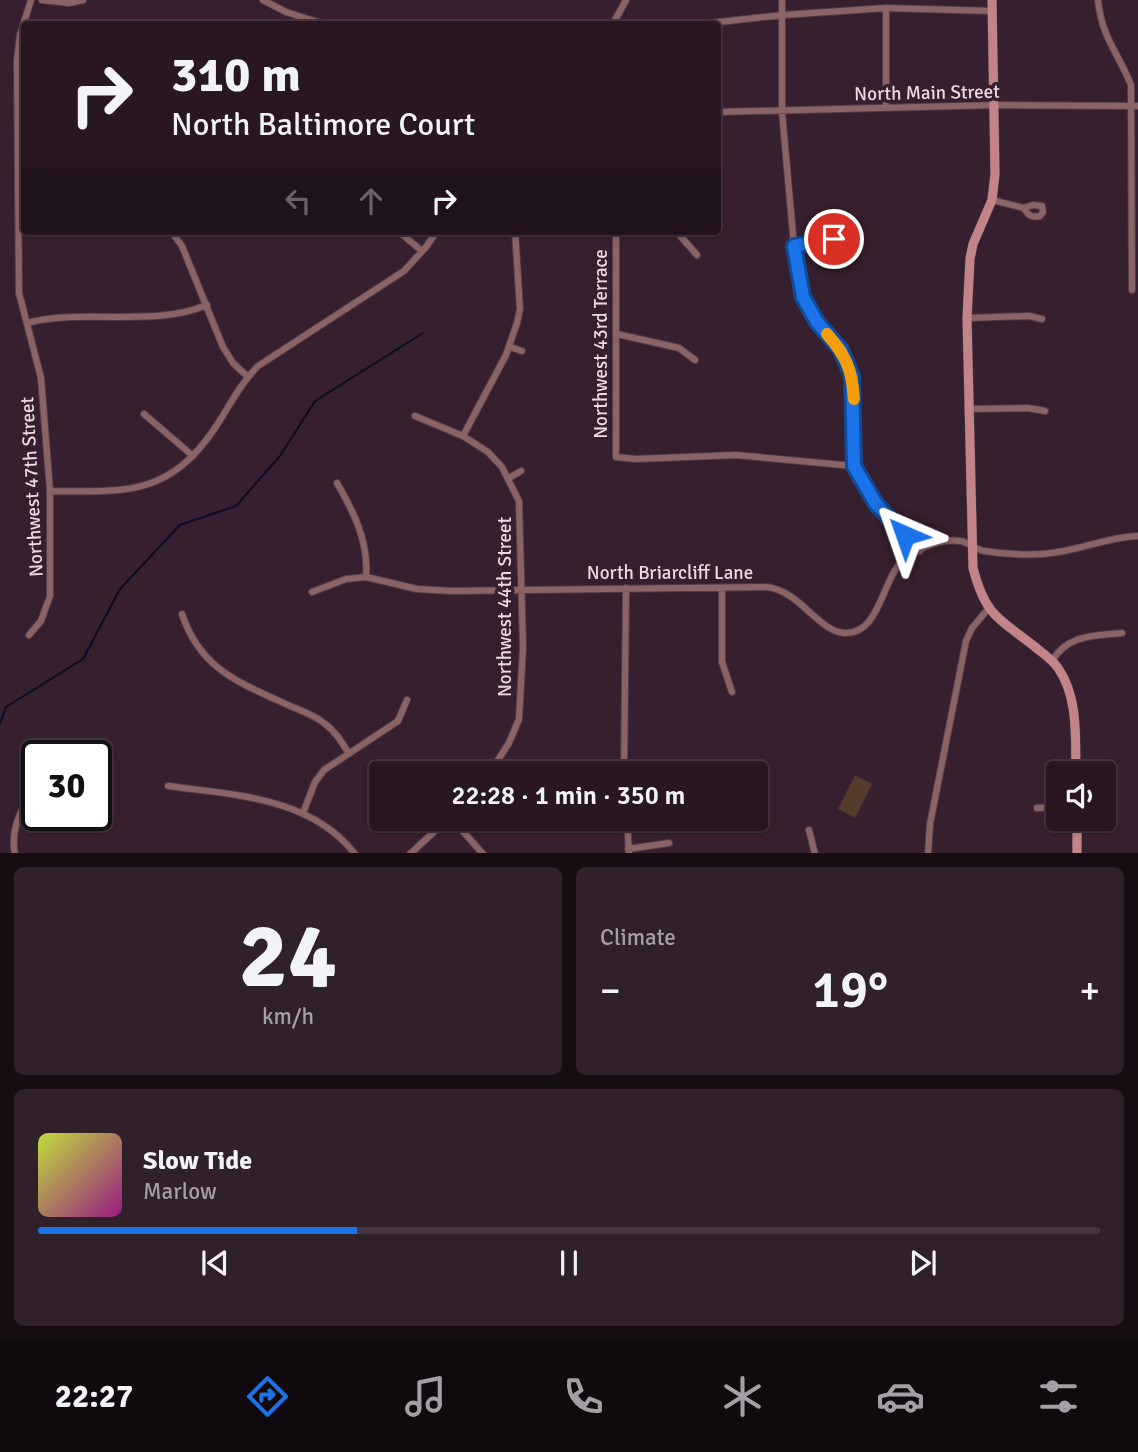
<!DOCTYPE html>
<meta charset="utf-8">
<style>
body{margin:0;font-family:Signika,sans-serif;background:#30202a;color:#f1f3f6;height:100vh;display:flex;flex-direction:column;font-size:26px;white-space:nowrap}
*{box-sizing:border-box;margin:0}
p{font-size:23px;color:#a59fa5}
.icon{flex:none;width:38px;height:38px;fill:none;stroke:currentColor;stroke-width:2;stroke-linecap:round;stroke-linejoin:round}
.map{position:relative;height:853px;overflow:hidden}
.side{display:flex;flex-direction:column;gap:14px;padding:14px;background:#160d13;flex:1}
.side>*{flex:none}
.hud{position:absolute;left:21px;top:21px;width:700px;height:214px;border-radius:7px;box-shadow:0 2px 5px #0004,0 0 0 2px #443640;background:#281722;color:#f1f3f6;overflow:hidden}
.buttons{position:absolute;left:1046px;top:761px;display:grid;gap:14px}
.buttons a{display:grid;place-items:center;width:70px;height:70px;border-radius:7px;background:#281722;box-shadow:0 2px 5px #0004,0 0 0 2px #443640;font-size:35px}
.speed{position:absolute;left:21px;top:740px;display:flex;gap:14px;font-size:35px;font-weight:700;text-align:center}
.speed>*{display:grid;place-content:center;width:91px;height:91px;border-radius:50%;background:#281722;box-shadow:0 2px 5px #0004,0 0 0 2px #443640;line-height:1}
.speed .limit{border:4px solid #111;border-radius:10px;background:#fff;color:#111}
.pin{position:absolute;display:grid;place-items:center;width:60px;height:60px;color:#fff;margin:-30px;border:4px solid #fff;border-radius:50%;box-shadow:0 2px 7px #0007}
.me{position:absolute;width:77px;margin:-38px;rotate:317deg;stroke-linejoin:round;filter:drop-shadow(0 0 5px #0008)}
.turn{display:flex;align-items:center;gap:24px;height:147px;padding:0 35px;font-size:32px}
.turn .icon{width:91px;height:91px;stroke-width:2.5}
.turn b{display:block;font-size:49px;line-height:60px}
.lanes{display:flex;align-items:center;height:66px;padding:0 35px;background:#0003;justify-content:center;gap:35px;direction:ltr}
.lanes .off{opacity:.35}
.big{font-size:52px;font-weight:600;line-height:1.1}
.side .card{flex:1;display:flex;flex-direction:column;justify-content:center;gap:10px;min-width:0;padding:0 24px;border-radius:10px;background:#30202a}
.side .dial{align-items:center;gap:0}
.dial b{font-size:91px;line-height:1}
.song{display:flex;align-items:center;gap:21px}
.cover{width:84px;height:84px;border-radius:10px;background:linear-gradient(135deg,hsl(70 70% 55%),hsl(310 70% 35%))}
.played{height:7px;border-radius:4px;background:linear-gradient(90deg,#1a73e8 30%,#443640 30%)}
.keys{display:flex;justify-content:space-around;direction:ltr}
.heat{display:flex;justify-content:space-between;align-items:center;font-size:38px;direction:ltr}
.side .tiles{flex:1;display:grid;gap:14px;grid-template-columns:1fr 1fr}
.card:last-child{grid-column:span 2}
.trip{position:absolute;left:369px;top:761px;width:399px;height:70px;border-radius:7px;background:#281722;box-shadow:0 2px 5px #0004,0 0 0 2px #443640;font-weight:600;line-height:70px;text-align:center}
.tabs{display:flex;height:112px;justify-content:space-around;align-items:center;background:#10090e;color:#a59fa5}
.tabs .icon{width:49px;height:49px}
.tabs .selected{color:#1a73e8}
.tabs b{font-size:32px;color:#f1f3f6}
.map>svg:first-child{display:block}
.green{fill:#553b2c}
.lines{fill:none;stroke-linecap:round;stroke-linejoin:round}
.stream{stroke:#080c26;stroke-width:2}
.minor-casing{stroke:#533d4b;stroke-width:8}
.secondary-casing{stroke:#533d4b;stroke-width:10}
.minor{stroke:#8b6365;stroke-width:6}
.secondary{stroke:#c38488;stroke-width:9}
.route-casing{stroke:#114b97;stroke-width:18}
.route{stroke:#1a73e8;stroke-width:12}
.slow{stroke:#f59e0b;stroke-width:12}
.labels{text-anchor:middle;stroke-width:7;stroke-linejoin:round;paint-order:stroke}
.street-label{font-size:19px;fill:#e9dae3;stroke:#361f2e}
</style>
<div class="map">
<svg width="1138" height="854" viewBox="0 0 1138 854">
<rect width="100%" height="100%" fill="#361f2e"/>
<path class="green" d="M855,775L872,784L855,818L838,809Z"/>
<g class="lines">
<path class="stream" d="M0,724L6,707L83,659L120,589L180,525L236,506L280,456L315,401L423,333"/>
<g class="minor-casing">
<path id="minor" d="M42,0L69,3L83,0
M263,0L286,12L324,24
M782,0V112L794,246L803,297L817,322L841,350L852,376L854,466L876,504L920,551
M1098,0C1102,39 1118,52 1131,85L1132,290
M613,24L626,0
M701,24L783,15L886,8L992,11
M886,107V8
M718,112L995,105L1138,106
M992,200L1024,208L1033,205L1042,206L1043,212L1040,216C1031,218 1028,215 1024,208
M171,231L182,246L223,347L233,363L247,376
M398,231L422,251
M616,231V457L636,459L736,455L854,466
M676,231L697,255
M794,246L854,236
M967,318L1029,316L1042,319
M27,323C85,308 152,328 207,305
M617,334L679,348L695,360
M510,347L522,351
M969,409L1028,408L1045,411
M144,414L193,456
M415,416L463,436L488,452L502,467L519,501L523,647L519,719L509,743L489,774
M463,436L506,355L517,323L520,309L515,231
M509,478L521,471
M337,483C354,512 369,543 366,577
M50,491C126,492 169,496 215,428C229,407 240,384 258,366L404,271L426,247L437,231
M722,588V662L732,692
M312,592L346,579L366,577L417,589L452,591L767,587C800,591 818,631 844,633C883,635 881,572 909,555C923,547 943,538 960,541C969,542 976,550 984,551C1003,554 1025,555 1043,554C1076,552 1106,537 1138,536
M182,614C201,671 241,683 290,706C302,711 314,715 324,723C335,731 341,741 348,752
M29,635L41,621L50,596V491L41,378L19,293L17,61L20,35L31,0
M1052,661C1068,634 1095,636 1122,633
M49,756L54,747
M624,774L626,588
M168,786C234,795 311,797 355,854
M1037,808L1059,807
M303,813L315,782L324,770L398,721L407,700
M452,819L483,854
M627,819L629,852
M809,830L815,854
M628,849L669,843
M15,854C9,826 25,805 37,781
M410,854L448,819
M928,854L930,824L966,641L972,628L988,609"/>
</g>
<g class="secondary-casing">
<path id="secondary" d="M992,0L995,174L992,200L973,244L970,259L967,318L973,568C985,615 998,618 1034,646C1042,653 1052,659 1058,668C1079,698 1075,739 1076,774
M1077,854V819"/>
</g>
<use href="#minor" class="minor"/>
<use href="#secondary" class="secondary"/>
</g>
<g class="lines">
<g class="route-casing">
<path id="route" d="M834,239L794,246L803,297L817,322L841,350L852,376L854,466L876,504L905,535"/>
</g>
<use href="#route" class="route"/>
<path class="slow" d="M827,334C846,356 852,369 854,399"/>
</g>
<g class="labels">
<g class="street-label">
<text transform="translate(927 92) rotate(-1)" y="7">North Main Street</text>
<text transform="translate(600 344) rotate(-90)" y="7">Northwest 43rd Terrace</text>
<text transform="translate(31 487) rotate(-93)" y="7">Northwest 47th Street</text>
<text x="670" y="579">North Briarcliff Lane</text>
<text transform="translate(504 607) rotate(-90)" y="7">Northwest 44th Street</text>
</g>
</g>
</svg>
<div class="buttons">
<a><svg class="icon" aria-label="sound" viewBox="0 0 24 24"><path d="M4 9h4l5-4v14l-5-4H4zM17 9q2 3 0 6"/></svg></a>
</div>
<div class="speed"><div class="limit">30</div></div>
<div class="pin" style="left:834px;top:239px;background:#d93025"><svg class="icon" aria-label="arrive" viewBox="0 0 24 24"><path d="M6 21V4h12l-3 4 3 4H6"/></svg></div>
<svg class="me" style="left:905px;top:535px" viewBox="-20 -20 40 40"><path d="M0-17L14 15 0 8-14 15z" fill="#1a73e8" stroke="#fff" stroke-width="4"/></svg>
<div class="trip">22:28 · 1 min · 350 m</div>
<div class="hud">
<div class="turn"><svg class="icon" aria-label="right" viewBox="0 0 24 24"><path d="M7 20v-9h11M14 6l5 5-5 5"/></svg><div><b>310 m</b>North Baltimore Court</div></div>
<div class="lanes"><svg class="icon off" aria-label="left" viewBox="0 0 24 24"><path d="M17 20v-9H6M10 6l-5 5 5 5"/></svg><svg class="icon off" aria-label="ahead" viewBox="0 0 24 24"><path d="M12 20V5M6 11l6-6 6 6"/></svg><svg class="icon" aria-label="right" viewBox="0 0 24 24"><path d="M7 20v-9h11M14 6l5 5-5 5"/></svg></div>
</div>
</div>
<section class="side">
<div class="tiles">
<div class="card dial"><b>24</b><p>km/h</p></div>
<div class="card"><p>Climate</p>
<div class="heat"><a>−</a><b class="big">19°</b><a>+</a></div>
</div>
<div class="card">
<div class="song"><i class="cover"></i><div><b>Slow Tide</b><p>Marlow</p></div></div>
<div class="played"></div>
<div class="keys"><svg class="icon" aria-label="previous" viewBox="0 0 24 24"><path d="M18 5L8 12l10 7zM5 5v14"/></svg><svg class="icon" aria-label="pause" viewBox="0 0 24 24"><path d="M8 5v14M16 5v14"/></svg><svg class="icon" aria-label="next" viewBox="0 0 24 24"><path d="M6 5l10 7-10 7zM19 5v14"/></svg></div>
</div>
</div>
</section>
<nav class="tabs">
<b>22:27</b>
<svg class="icon selected" aria-label="directions" viewBox="0 0 24 24"><path d="M12 3l9 9-9 9-9-9zM9 14v-3h6M13 9l2 2-2 2"/></svg>
<svg class="icon" aria-label="music" viewBox="0 0 24 24"><path d="M9 18V5l10-2v13"/><circle cx="6" cy="18" r="3"/><circle cx="16" cy="16" r="3"/></svg>
<svg class="icon" aria-label="phone" viewBox="0 0 24 24"><path d="M5 4h4l2 5-3 2q2 4 5 5l2-3 5 2v4C11 20 4 13 5 4z"/></svg>
<svg class="icon" aria-label="climate" viewBox="0 0 24 24"><path d="M12 3v18M4 7l16 10M4 17L20 7"/></svg>
<svg class="icon" aria-label="car" viewBox="0 0 24 24"><path d="M5 17H2v-5l4-1 3-4h7l3 4 3 1v5h-3M9 17h6M6 11h13"/><circle cx="7" cy="17" r="2"/><circle cx="17" cy="17" r="2"/></svg>
<svg class="icon" aria-label="filters" viewBox="0 0 24 24"><path d="M4 7h16M4 17h16"/><circle cx="9" cy="7" r="2"/><circle cx="15" cy="17" r="2"/></svg>
</nav>
